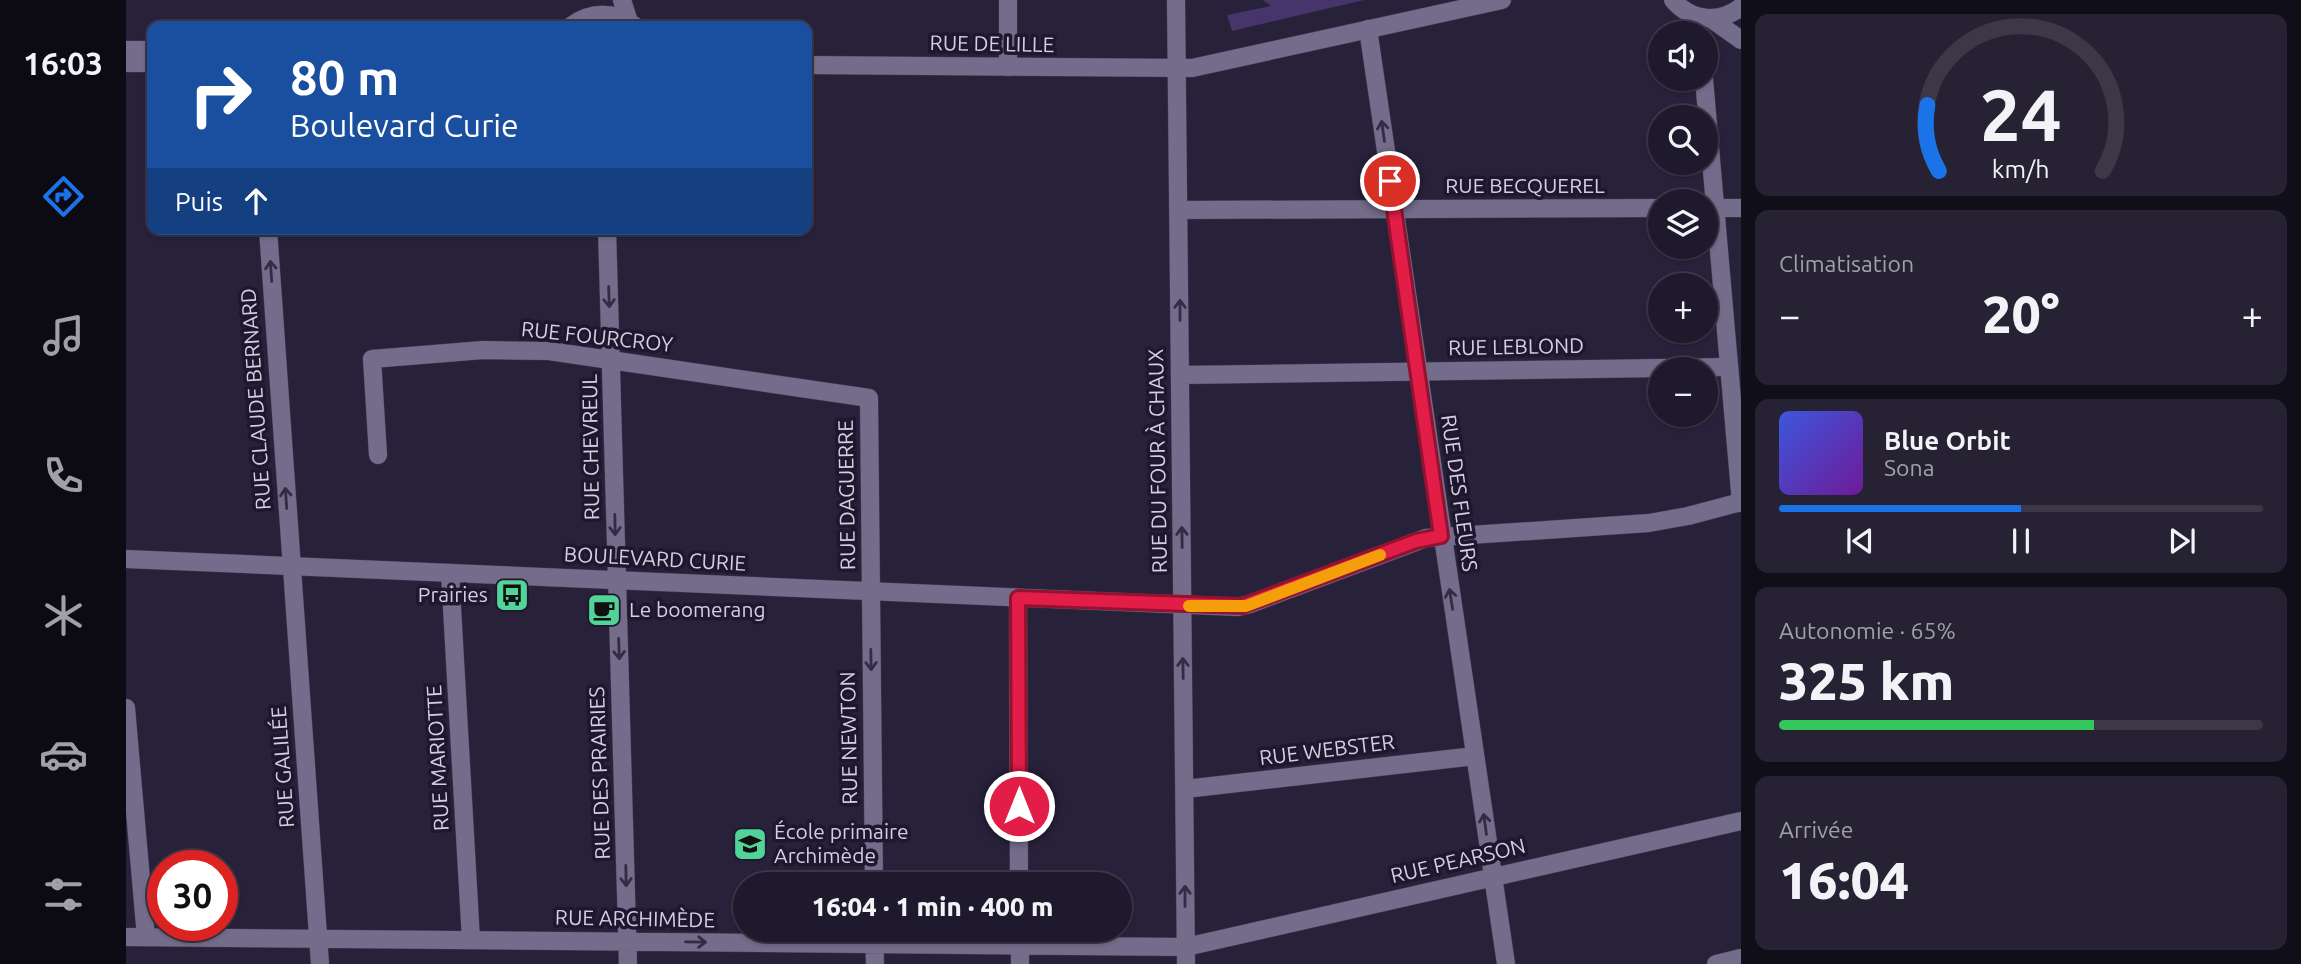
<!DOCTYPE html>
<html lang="fr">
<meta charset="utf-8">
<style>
body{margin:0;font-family:Ubuntu,sans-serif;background:#262234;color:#f1f3f6;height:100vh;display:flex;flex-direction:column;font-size:26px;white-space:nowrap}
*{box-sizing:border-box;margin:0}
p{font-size:23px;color:#a1a0a9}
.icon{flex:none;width:38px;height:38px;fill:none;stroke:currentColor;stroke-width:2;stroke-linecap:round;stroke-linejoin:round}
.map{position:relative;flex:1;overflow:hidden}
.drawer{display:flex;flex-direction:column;gap:14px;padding:14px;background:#100e18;width:560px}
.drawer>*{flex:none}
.top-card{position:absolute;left:21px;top:21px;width:665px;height:214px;border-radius:14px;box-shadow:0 2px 5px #0004,0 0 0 2px #3c3848;background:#1a4fa0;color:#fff;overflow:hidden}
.buttons{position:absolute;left:1522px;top:21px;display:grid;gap:14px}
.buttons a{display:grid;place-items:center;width:70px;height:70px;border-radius:50%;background:#1e192c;box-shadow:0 2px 5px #0004,0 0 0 2px #3c3848;font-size:35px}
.speed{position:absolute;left:21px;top:850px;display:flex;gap:14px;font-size:35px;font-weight:700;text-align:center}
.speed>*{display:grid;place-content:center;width:91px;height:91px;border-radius:50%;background:#1e192c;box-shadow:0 2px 5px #0004,0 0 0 2px #3c3848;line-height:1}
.speed .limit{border:10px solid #d22;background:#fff;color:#111}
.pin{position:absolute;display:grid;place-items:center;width:60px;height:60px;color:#fff;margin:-30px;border:4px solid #fff;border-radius:50%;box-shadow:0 2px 7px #0007}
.me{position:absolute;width:77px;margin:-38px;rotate:0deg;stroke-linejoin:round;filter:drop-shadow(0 0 5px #0008)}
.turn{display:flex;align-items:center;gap:24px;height:147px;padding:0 28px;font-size:32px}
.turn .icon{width:91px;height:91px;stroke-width:2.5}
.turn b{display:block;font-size:49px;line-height:60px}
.then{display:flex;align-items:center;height:66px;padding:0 28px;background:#0003;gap:14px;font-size:26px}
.big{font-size:52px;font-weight:800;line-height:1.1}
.drawer .widget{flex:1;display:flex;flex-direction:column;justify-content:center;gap:10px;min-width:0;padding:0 24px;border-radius:14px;background:#262234}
.drawer .dial{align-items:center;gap:0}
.dial svg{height:182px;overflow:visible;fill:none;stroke:#3c3848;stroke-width:7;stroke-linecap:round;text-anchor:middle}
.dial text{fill:#f1f3f6;stroke:none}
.song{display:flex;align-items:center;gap:21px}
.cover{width:84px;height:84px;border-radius:10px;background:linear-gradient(135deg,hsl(230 70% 55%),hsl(280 70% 35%))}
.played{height:7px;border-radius:4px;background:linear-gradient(90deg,#1a73e8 50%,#3c3848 50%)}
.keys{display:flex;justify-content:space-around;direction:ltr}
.heat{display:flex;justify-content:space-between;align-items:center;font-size:38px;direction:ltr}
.charge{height:10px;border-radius:5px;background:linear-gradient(90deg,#34c759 65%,#3c3848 0)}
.trip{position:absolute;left:607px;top:872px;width:399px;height:70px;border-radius:35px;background:#1e192c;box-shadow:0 2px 5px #0004,0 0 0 2px #3c3848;font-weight:800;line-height:70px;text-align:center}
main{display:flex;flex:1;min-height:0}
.tabs{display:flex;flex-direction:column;width:126px;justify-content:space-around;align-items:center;background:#0c0a12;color:#a1a0a9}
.tabs .icon{width:49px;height:49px}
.tabs .active{color:#1a73e8}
.tabs b{font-size:32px;color:#f1f3f6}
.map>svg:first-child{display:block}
.green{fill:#46356b}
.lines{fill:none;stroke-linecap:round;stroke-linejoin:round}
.street-casing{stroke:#433c52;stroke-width:19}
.secondary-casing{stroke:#433c52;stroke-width:19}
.street{stroke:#736c8a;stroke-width:18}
.secondary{stroke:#736c8a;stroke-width:18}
.oneway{stroke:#332c46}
.route-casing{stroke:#92132f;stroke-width:18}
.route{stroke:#e11d48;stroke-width:12}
.slow{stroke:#f59e0b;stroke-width:12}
.labels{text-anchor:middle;stroke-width:7;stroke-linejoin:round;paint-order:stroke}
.street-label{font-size:21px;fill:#d3cfe0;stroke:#1e172f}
.poi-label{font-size:21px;fill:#d3cfe0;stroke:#1e172f;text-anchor:start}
</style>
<main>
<nav class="tabs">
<b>16:03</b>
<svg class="icon active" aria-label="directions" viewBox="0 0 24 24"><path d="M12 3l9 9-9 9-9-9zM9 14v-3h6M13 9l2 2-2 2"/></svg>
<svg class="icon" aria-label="music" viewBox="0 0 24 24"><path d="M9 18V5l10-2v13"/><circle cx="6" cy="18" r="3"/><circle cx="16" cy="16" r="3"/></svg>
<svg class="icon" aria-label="phone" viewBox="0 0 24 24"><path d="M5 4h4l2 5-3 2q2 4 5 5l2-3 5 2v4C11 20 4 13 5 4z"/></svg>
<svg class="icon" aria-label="climate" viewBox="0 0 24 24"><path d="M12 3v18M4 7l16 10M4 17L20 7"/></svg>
<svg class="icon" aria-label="car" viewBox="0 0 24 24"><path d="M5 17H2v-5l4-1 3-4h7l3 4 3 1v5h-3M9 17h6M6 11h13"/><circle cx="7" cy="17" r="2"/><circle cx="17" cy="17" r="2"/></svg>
<svg class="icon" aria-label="filters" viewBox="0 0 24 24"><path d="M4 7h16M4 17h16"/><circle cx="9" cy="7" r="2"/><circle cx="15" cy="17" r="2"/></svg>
</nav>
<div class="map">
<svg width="1615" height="964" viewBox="0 0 1615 964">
<rect width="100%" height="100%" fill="#28213a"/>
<path class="green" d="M1137,0H1238L1106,31L1101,15L1145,6Z"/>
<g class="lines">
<g class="street-casing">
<path id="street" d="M1050,0L1060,964
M1242,29L1380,964
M882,67V0
M1580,208H1615
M1054,210L1535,208
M142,229L194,964
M481,229L502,964
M1054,375L1601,367
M252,455L246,359L357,350L423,351L743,398L748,884
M324,573L345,940
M892,598L893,884
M0,708L20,937
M1059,789L1349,756
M748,929L749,964
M894,929V964
M0,937L1060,947L1615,821
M1590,964L1615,958"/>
</g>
<g class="secondary-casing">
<path id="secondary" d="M496,0L503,22
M1547,0C1565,21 1593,24 1615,7
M1584,18L1615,40
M445,26C465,11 488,11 509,26
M0,50H26
M0,63H26
M681,65L1066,68L1376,0
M1578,79L1615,503
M0,559L1112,607L1124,604L1300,538L1523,523L1562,516L1615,502"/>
</g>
<use href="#street" class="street"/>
<use href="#secondary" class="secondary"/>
</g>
<defs><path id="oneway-shaft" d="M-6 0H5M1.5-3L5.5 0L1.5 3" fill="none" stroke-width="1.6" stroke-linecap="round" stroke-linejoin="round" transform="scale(1.75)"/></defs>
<g class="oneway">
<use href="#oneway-shaft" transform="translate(1257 131) rotate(-98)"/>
<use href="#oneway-shaft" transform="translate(145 271) rotate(-94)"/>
<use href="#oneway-shaft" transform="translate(483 297) rotate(88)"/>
<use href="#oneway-shaft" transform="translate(1054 310) rotate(-90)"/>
<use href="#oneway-shaft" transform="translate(160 498) rotate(-94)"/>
<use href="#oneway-shaft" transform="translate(489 525) rotate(89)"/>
<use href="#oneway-shaft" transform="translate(1056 537) rotate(-91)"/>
<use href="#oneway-shaft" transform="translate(1325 599) rotate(-99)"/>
<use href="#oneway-shaft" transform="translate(493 649) rotate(88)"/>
<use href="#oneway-shaft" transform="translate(745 660) rotate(89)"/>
<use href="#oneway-shaft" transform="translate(1057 668) rotate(-91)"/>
<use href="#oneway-shaft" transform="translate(1359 824) rotate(-98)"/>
<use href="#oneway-shaft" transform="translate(500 876) rotate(89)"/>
<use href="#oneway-shaft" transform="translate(1059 896) rotate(-90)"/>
<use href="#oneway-shaft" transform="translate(570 942) rotate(1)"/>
</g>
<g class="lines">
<g class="route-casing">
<path id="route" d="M893,806L892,598L1116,606L1290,541L1315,536L1264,181"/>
</g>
<use href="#route" class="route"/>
<path class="slow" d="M1063,606H1120L1254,555"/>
</g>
<defs>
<g id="bus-square" transform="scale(1.75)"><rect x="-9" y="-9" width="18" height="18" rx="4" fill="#52d397" stroke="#1e172f"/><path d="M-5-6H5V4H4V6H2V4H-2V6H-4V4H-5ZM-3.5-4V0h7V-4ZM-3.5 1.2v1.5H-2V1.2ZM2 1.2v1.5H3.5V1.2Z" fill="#111"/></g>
<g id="cafe-square" transform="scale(1.75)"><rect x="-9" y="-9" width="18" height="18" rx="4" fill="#52d397" stroke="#1e172f"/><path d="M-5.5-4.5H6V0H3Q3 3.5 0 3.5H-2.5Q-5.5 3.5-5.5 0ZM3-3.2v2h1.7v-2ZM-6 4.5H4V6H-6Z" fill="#111"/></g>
<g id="school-square" transform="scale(1.75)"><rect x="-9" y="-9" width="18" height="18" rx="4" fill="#52d397" stroke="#1e172f"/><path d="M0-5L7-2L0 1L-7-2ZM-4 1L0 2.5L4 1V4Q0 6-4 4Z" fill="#111"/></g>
</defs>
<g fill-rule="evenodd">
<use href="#bus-square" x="386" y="595"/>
<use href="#cafe-square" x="478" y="610"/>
<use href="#school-square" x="624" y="844"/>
</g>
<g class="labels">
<g class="street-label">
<text transform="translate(866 44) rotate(1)" y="7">RUE DE LILLE</text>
<text x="1399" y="193">RUE BECQUEREL</text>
<text transform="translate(471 337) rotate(6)" y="7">RUE FOURCROY</text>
<text transform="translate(1390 347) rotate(-1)" y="7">RUE LEBLOND</text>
<text transform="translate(130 399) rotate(-94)" y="7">RUE CLAUDE BERNARD</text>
<text transform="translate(465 447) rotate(-91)" y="7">RUE CHEVREUL</text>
<text transform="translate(1032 461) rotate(-91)" y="7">RUE DU FOUR À CHAUX</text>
<text transform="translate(1333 493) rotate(82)" y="7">RUE DES FLEURS</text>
<text transform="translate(721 495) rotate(-91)" y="7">RUE DAGUERRE</text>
<text transform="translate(529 559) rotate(3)" y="7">BOULEVARD CURIE</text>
<text transform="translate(723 738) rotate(-91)" y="7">RUE NEWTON</text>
<text transform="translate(1201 750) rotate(-7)" y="7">RUE WEBSTER</text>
<text transform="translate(312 758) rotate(-93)" y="7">RUE MARIOTTE</text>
<text transform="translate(157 767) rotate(-94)" y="7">RUE GALILÉE</text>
<text transform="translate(474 773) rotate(-92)" y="7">RUE DES PRAIRIES</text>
<text transform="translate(1332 861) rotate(-13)" y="7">RUE PEARSON</text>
<text transform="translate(509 919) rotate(1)" y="7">RUE ARCHIMÈDE</text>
</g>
<g class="poi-label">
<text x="362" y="602" text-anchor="end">Prairies</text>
<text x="503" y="617">Le boomerang</text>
<text x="648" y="839">École primaire<tspan x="648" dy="24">Archimède</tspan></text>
</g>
</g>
</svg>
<div class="buttons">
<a><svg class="icon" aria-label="sound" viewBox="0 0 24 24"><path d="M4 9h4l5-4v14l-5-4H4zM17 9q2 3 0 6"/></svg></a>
<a><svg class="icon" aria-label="search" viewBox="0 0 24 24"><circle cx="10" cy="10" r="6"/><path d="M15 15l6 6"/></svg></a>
<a><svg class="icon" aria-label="layers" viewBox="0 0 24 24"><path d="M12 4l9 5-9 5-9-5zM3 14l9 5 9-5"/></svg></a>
<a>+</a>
<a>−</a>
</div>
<div class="speed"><div class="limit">30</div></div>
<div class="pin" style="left:1264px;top:181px;background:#d93025"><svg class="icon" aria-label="arrive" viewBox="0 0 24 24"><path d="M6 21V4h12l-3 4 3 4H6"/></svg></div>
<svg class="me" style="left:893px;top:806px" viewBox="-20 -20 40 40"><circle r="17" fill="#e11d48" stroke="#fff" stroke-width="3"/><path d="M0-11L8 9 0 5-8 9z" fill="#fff"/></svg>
<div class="trip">16:04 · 1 min · 400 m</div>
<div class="top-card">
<div class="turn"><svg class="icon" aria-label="right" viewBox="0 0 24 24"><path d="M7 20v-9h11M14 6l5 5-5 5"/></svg><div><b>80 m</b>Boulevard Curie</div></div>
<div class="then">Puis<svg class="icon" aria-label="ahead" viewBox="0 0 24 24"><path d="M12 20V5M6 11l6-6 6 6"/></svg></div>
</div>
</div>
<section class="drawer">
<div class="widget dial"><svg viewBox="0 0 100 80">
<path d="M14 69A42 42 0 1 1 86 69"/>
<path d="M14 69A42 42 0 0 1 9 40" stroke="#1a73e8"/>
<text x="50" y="56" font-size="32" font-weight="700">24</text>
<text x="50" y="72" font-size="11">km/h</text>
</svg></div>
<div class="widget"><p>Climatisation</p>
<div class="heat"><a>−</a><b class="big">20°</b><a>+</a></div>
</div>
<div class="widget">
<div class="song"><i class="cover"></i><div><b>Blue Orbit</b><p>Sona</p></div></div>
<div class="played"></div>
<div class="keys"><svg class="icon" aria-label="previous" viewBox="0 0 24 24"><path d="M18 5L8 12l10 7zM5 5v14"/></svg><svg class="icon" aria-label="pause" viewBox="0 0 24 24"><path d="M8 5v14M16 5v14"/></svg><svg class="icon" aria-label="next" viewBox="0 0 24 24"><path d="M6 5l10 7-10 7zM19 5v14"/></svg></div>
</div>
<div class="widget"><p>Autonomie · 65%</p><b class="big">325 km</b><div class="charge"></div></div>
<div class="widget"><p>Arrivée</p><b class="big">16:04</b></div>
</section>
</main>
